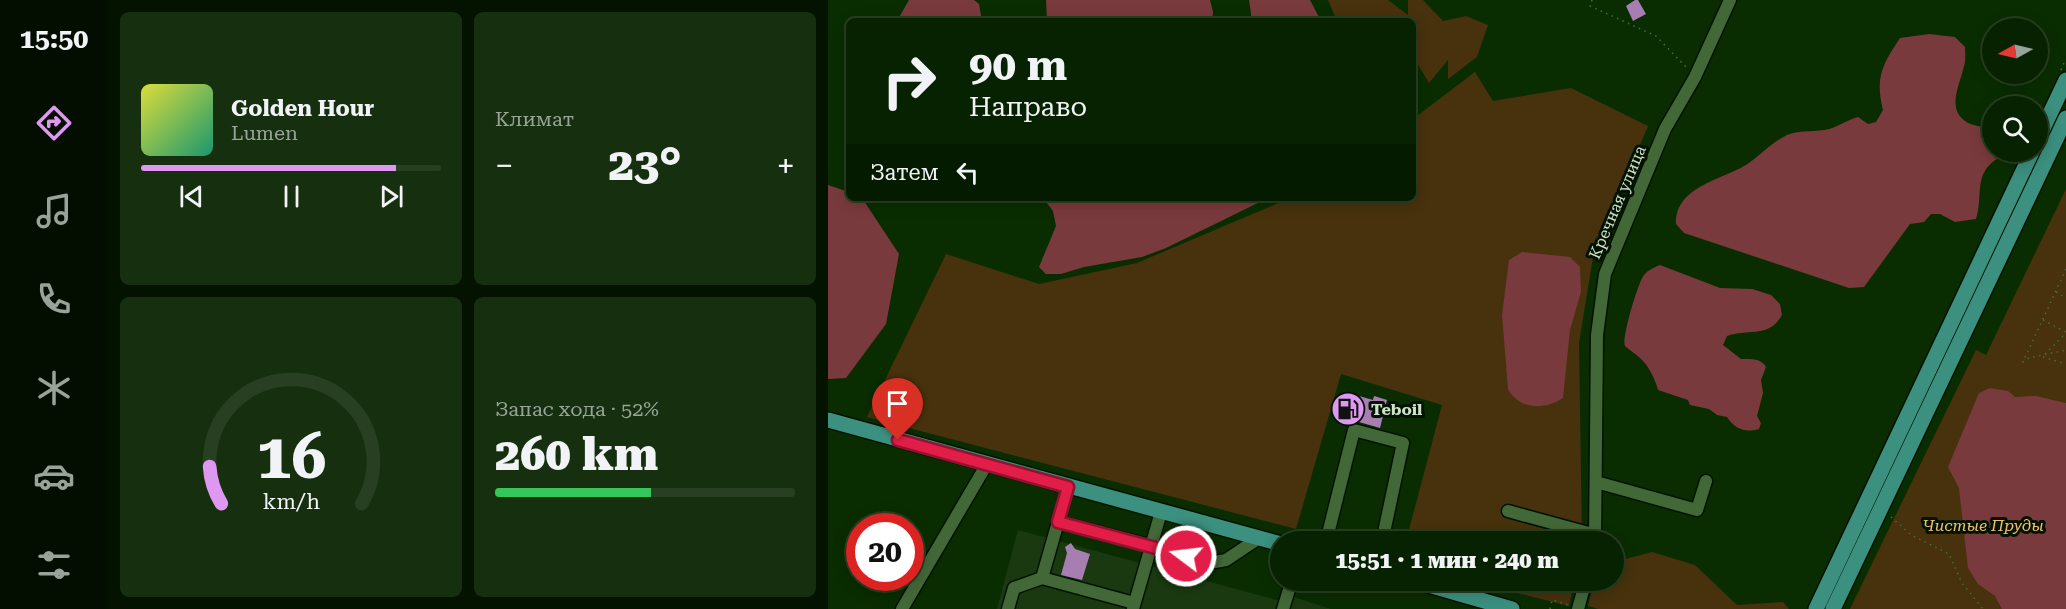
<!DOCTYPE html>
<html lang="ru">
<meta charset="utf-8">
<style>
body{margin:0;font-family:"Roboto Serif",serif;background:#152f0f;color:#f1f3f6;height:100vh;display:flex;flex-direction:column;font-size:22px;white-space:nowrap}
*{box-sizing:border-box;margin:0}
p{font-size:20px;color:#98a499}
.icon{flex:none;width:33px;height:33px;fill:none;stroke:currentColor;stroke-width:2;stroke-linecap:round;stroke-linejoin:round}
.map{position:relative;flex:1;overflow:hidden}
.drawer{display:flex;flex-direction:column;gap:12px;padding:12px;background:#041300;width:720px}
.drawer>*{flex:none}
.banner{position:absolute;left:18px;top:18px;width:570px;height:183px;border-radius:9px;box-shadow:0 3px 15px #0003,0 0 0 2px #283f22;background:#072200;color:#f1f3f6;overflow:hidden}
.needle{width:39px;rotate:262deg}
.buttons{position:absolute;left:1154px;top:18px;display:grid;gap:12px}
.buttons a{display:grid;place-items:center;width:66px;height:66px;border-radius:50%;background:#072200;box-shadow:0 3px 15px #0003,0 0 0 2px #283f22;font-size:30px}
.speed{position:absolute;left:18px;top:513px;display:flex;gap:12px;font-size:30px;font-weight:700;text-align:center}
.speed>*{display:grid;place-content:center;width:78px;height:78px;border-radius:50%;background:#072200;box-shadow:0 3px 15px #0003,0 0 0 2px #283f22;line-height:1}
.speed .limit{border:9px solid #d22;background:#fff;color:#111}
.pin{position:absolute;display:grid;place-items:center;width:51px;height:51px;color:#fff;margin:-62px -26px;border-radius:50% 50% 50% 0;rotate:-45deg;box-shadow:0 0 6px #0007}
.pin .icon{rotate:45deg}
.me{position:absolute;width:66px;margin:-33px;rotate:285deg;stroke-linejoin:round;filter:drop-shadow(0 0 4px #0008)}
.turn{display:flex;align-items:center;gap:21px;height:126px;padding:0 24px;font-size:27px}
.turn .icon{width:78px;height:78px;stroke-width:2.5}
.turn b{display:block;font-size:42px;line-height:51px}
.then{display:flex;align-items:center;height:57px;padding:0 24px;background:#0003;gap:12px;font-size:22px}
.big{font-size:45px;font-weight:800;line-height:1.1}
.drawer .tile{flex:1;display:flex;flex-direction:column;justify-content:center;gap:9px;min-width:0;padding:0 21px;border-radius:9px;background:#152f0f}
.drawer .dial{align-items:center;gap:0}
.dial svg{height:156px;overflow:visible;fill:none;stroke:#283f22;stroke-width:7;stroke-linecap:round;text-anchor:middle}
.dial text{fill:#f1f3f6;stroke:none}
.song{display:flex;align-items:center;gap:18px}
.cover{width:72px;height:72px;border-radius:9px;background:linear-gradient(135deg,hsl(60 70% 55%),hsl(160 70% 35%))}
.played{height:6px;border-radius:3px;background:linear-gradient(90deg,#de98f2 85%,#283f22 85%)}
.keys{display:flex;justify-content:space-around;direction:ltr}
.heat{display:flex;justify-content:space-between;align-items:center;font-size:33px;direction:ltr}
.charge{height:9px;border-radius:4px;background:linear-gradient(90deg,#34c759 52%,#283f22 0)}
.drawer .tiles{flex:1;display:grid;gap:12px;grid-template-columns:repeat(2,1fr)}
.trip{position:absolute;left:442px;top:531px;width:354px;height:60px;border-radius:30px;background:#072200;box-shadow:0 3px 15px #0003,0 0 0 2px #283f22;font-weight:800;line-height:60px;text-align:center}
main{display:flex;flex:1;min-height:0}
.tabs{display:flex;flex-direction:column;width:108px;justify-content:space-around;align-items:center;background:#030e00;color:#98a499}
.tabs .icon{width:42px;height:42px}
.tabs .selected{color:#de98f2}
.tabs b{font-size:27px;color:#f1f3f6}
.map>svg:first-child{display:block}
.built{fill:#1a3910}
.green{fill:#47320d}
.water{fill:#793a3d}
.building{fill:#a77eb2}
.lines{fill:none;stroke-linecap:round;stroke-linejoin:round}
.minor-casing{stroke:#001300;stroke-width:15}
.major-casing{stroke:#001300;stroke-width:18}
.path{stroke:#4a6942;stroke-width:1.5;stroke-dasharray:1.5 4.5;stroke-linecap:butt}
.minor{stroke:#436838;stroke-width:12}
.major{stroke:#3b907f;stroke-width:15}
.route-casing{stroke:#92132f;stroke-width:15}
.route{stroke:#e11d48;stroke-width:10}
.labels{text-anchor:middle;stroke-width:6;stroke-linejoin:round;paint-order:stroke}
.street-label{font-size:16px;fill:#cee2c8;stroke:#041202}
.poi-label{font-size:16px;font-weight:bold;fill:#cee2c8;stroke:#041202;text-anchor:start}
.park-label{font-size:16px;font-style:italic;fill:#f3c06b;stroke:#041202}
</style>
<main>
<nav class="tabs">
<b>15:50</b>
<svg class="icon selected" aria-label="directions" viewBox="0 0 24 24"><path d="M12 3l9 9-9 9-9-9zM9 14v-3h6M13 9l2 2-2 2"/></svg>
<svg class="icon" aria-label="music" viewBox="0 0 24 24"><path d="M9 18V5l10-2v13"/><circle cx="6" cy="18" r="3"/><circle cx="16" cy="16" r="3"/></svg>
<svg class="icon" aria-label="phone" viewBox="0 0 24 24"><path d="M5 4h4l2 5-3 2q2 4 5 5l2-3 5 2v4C11 20 4 13 5 4z"/></svg>
<svg class="icon" aria-label="climate" viewBox="0 0 24 24"><path d="M12 3v18M4 7l16 10M4 17L20 7"/></svg>
<svg class="icon" aria-label="car" viewBox="0 0 24 24"><path d="M5 17H2v-5l4-1 3-4h7l3 4 3 1v5h-3M9 17h6M6 11h13"/><circle cx="7" cy="17" r="2"/><circle cx="17" cy="17" r="2"/></svg>
<svg class="icon" aria-label="filters" viewBox="0 0 24 24"><path d="M4 7h16M4 17h16"/><circle cx="9" cy="7" r="2"/><circle cx="15" cy="17" r="2"/></svg>
</nav>
<section class="drawer">
<div class="tiles">
<div class="tile">
<div class="song"><i class="cover"></i><div><b>Golden Hour</b><p>Lumen</p></div></div>
<div class="played"></div>
<div class="keys"><svg class="icon" aria-label="previous" viewBox="0 0 24 24"><path d="M18 5L8 12l10 7zM5 5v14"/></svg><svg class="icon" aria-label="pause" viewBox="0 0 24 24"><path d="M8 5v14M16 5v14"/></svg><svg class="icon" aria-label="next" viewBox="0 0 24 24"><path d="M6 5l10 7-10 7zM19 5v14"/></svg></div>
</div>
<div class="tile"><p>Климат</p>
<div class="heat"><a>−</a><b class="big">23°</b><a>+</a></div>
</div>
<div class="tile dial"><svg viewBox="0 0 100 80">
<path d="M14 69A42 42 0 1 1 86 69"/>
<path d="M14 69A42 42 0 0 1 8 50" stroke="#de98f2"/>
<text x="50" y="56" font-size="32" font-weight="700">16</text>
<text x="50" y="72" font-size="11">km/h</text>
</svg></div>
<div class="tile"><p>Запас хода · 52%</p><b class="big">260 km</b><div class="charge"></div></div>
</div>
</section>
<div class="map">
<svg width="1238" height="609" viewBox="0 0 1238 609">
<rect width="100%" height="100%" fill="#092d00"/>
<path class="built" d="M190,530L460,603L463,596L503,609H169Z"/>
<path class="green" d="M500,0H560L580,15V0H595L615,21L638,16L660,25L649,57L620,79V60L601,83L589,63L585,73V21H509Z
M647,72L665,101L743,88L820,126L765,257L751,343L754,541H578L614,405L513,374L468,529L39,417L118,254L211,284L309,263L462,198H585V119Z
M1238,189V609H1022L1148,350L1158,355Z
M824,552L867,565L909,605L955,602L961,609H770L760,606L766,581L786,580V562Z
M642,581H746L741,606Z"/>
<path class="water" d="M81,0H146L151,4L154,21H69Z
M218,0H382L385,12L384,21H219Z
M421,0H482L493,21H424Z
M1101,34L1127,37L1137,47C1137,53 1138,60 1136,66C1132,85 1117,110 1140,123C1147,126 1157,127 1164,129V152H1173L1172,157C1144,173 1156,193 1148,219L1127,222L1112,214H1103L1096,222L1082,224L1036,287L1021,288L856,233L848,224C847,187 893,180 918,165C932,156 944,142 959,135C971,130 983,132 996,130C1007,129 1018,120 1030,117L1040,124L1048,122L1055,110C1047,78 1054,65 1072,38Z
M0,185L21,192V198H34L71,254L58,324L18,378L0,379Z
M215,198H440L338,248L314,257L256,267L233,274H218L211,267L228,226L225,211Z
M694,252L742,257L752,267L753,292L742,330L735,398C717,410 691,410 680,389L674,315L681,260Z
M832,265L892,288L924,289L943,295L952,304L954,315C940,339 920,328 899,336L895,345L913,359C923,359 933,358 938,367L933,380L935,393L929,416L933,423L931,429C917,433 907,429 899,417L889,415L881,409L862,405L860,400L830,390C827,379 821,366 812,358C808,354 801,350 797,346C793,340 810,282 816,275C820,270 827,267 832,265Z
M1162,388L1180,391L1187,397L1208,396L1238,403V609H1174L1167,596L1150,584L1140,568L1131,488L1120,467L1151,393Z"/>
<path class="building" d="M807,0H810L818,14L805,21L798,6Z
M517,392L545,400L546,396L559,400L552,428L510,416Z
M243,543L247,549L262,554L254,580L233,575L239,553L237,547Z"/>
<g class="lines">
<g class="minor-casing">
<path id="minor" d="M768,482L869,510L878,481
M680,511L768,535
M230,522L387,562L398,560L431,538
M498,542L526,430L575,443L554,542
M767,542L769,335L777,274L837,129L867,77L902,0
M214,578L240,487
M74,609L159,464
M180,609L186,588L214,578L306,603
M305,609L333,512
M455,609L464,580
M750,609L758,580"/>
</g>
<g class="major-casing">
<path id="major" d="M1209,141L1238,80
M0,420L453,544
M583,580L684,609
M988,609L1204,152
M1005,609L1238,118"/>
</g>
<path class="path" d="M764,0L762,6L828,36L858,67
M1233,70L1238,59
M1238,269L1195,362L1201,358L1238,350
M1228,292L1238,298
M1215,320L1238,332
M1217,354L1238,333
M1215,357L1238,364
M1063,517L1083,535L1121,554L1134,583L1155,609
M722,609L724,600L740,605"/>
<use href="#minor" class="minor"/>
<use href="#major" class="major"/>
</g>
<g class="lines">
<g class="route-casing">
<path id="route" d="M70,440L240,487L230,522L358,556"/>
</g>
<use href="#route" class="route"/>
</g>
<defs>
<g id="fuel-disc" transform="scale(1.725)"><circle r="9.5" fill="#de98f2" stroke="#041202"/><path d="M-5.5-6h7V0h2V4h1.3V-2.5L3-4.5l.8-.8L6-3V5H2.5V1h-1V6h-7ZM-4.2-4.7v3.2H.2V-4.7Z" fill="#111"/></g>
</defs>
<g fill-rule="evenodd">
<use href="#fuel-disc" x="520" y="409"/>
</g>
<g class="labels">
<g class="street-label">
<text transform="translate(789 202) rotate(-67)" y="6">Кречная улица</text>
</g>
<g class="poi-label">
<text x="543" y="415">Teboil</text>
</g>
<g class="park-label">
<text x="1155" y="531">Чистые Пруды</text>
</g>
</g>
</svg>
<div class="buttons">
<a><svg class="needle" viewBox="-14 -14 28 28"><path d="M0-13l5 13h-10z" fill="#e53935"/><path d="M0 13l5-13h-10z" fill="#98a499"/></svg></a>
<a><svg class="icon" aria-label="search" viewBox="0 0 24 24"><circle cx="10" cy="10" r="6"/><path d="M15 15l6 6"/></svg></a>
</div>
<div class="speed"><div class="limit">20</div></div>
<div class="pin" style="left:70px;top:440px;background:#d93025"><svg class="icon" aria-label="arrive" viewBox="0 0 24 24"><path d="M6 21V4h12l-3 4 3 4H6"/></svg></div>
<svg class="me" style="left:358px;top:556px" viewBox="-20 -20 40 40"><circle r="17" fill="#e11d48" stroke="#fff" stroke-width="3"/><path d="M0-11L8 9 0 5-8 9z" fill="#fff"/></svg>
<div class="trip">15:51 · 1 мин · 240 m</div>
<div class="banner">
<div class="turn"><svg class="icon" aria-label="right" viewBox="0 0 24 24"><path d="M7 20v-9h11M14 6l5 5-5 5"/></svg><div><b>90 m</b>Направо</div></div>
<div class="then">Затем<svg class="icon" aria-label="left" viewBox="0 0 24 24"><path d="M17 20v-9H6M10 6l-5 5 5 5"/></svg></div>
</div>
</div>
</main>
